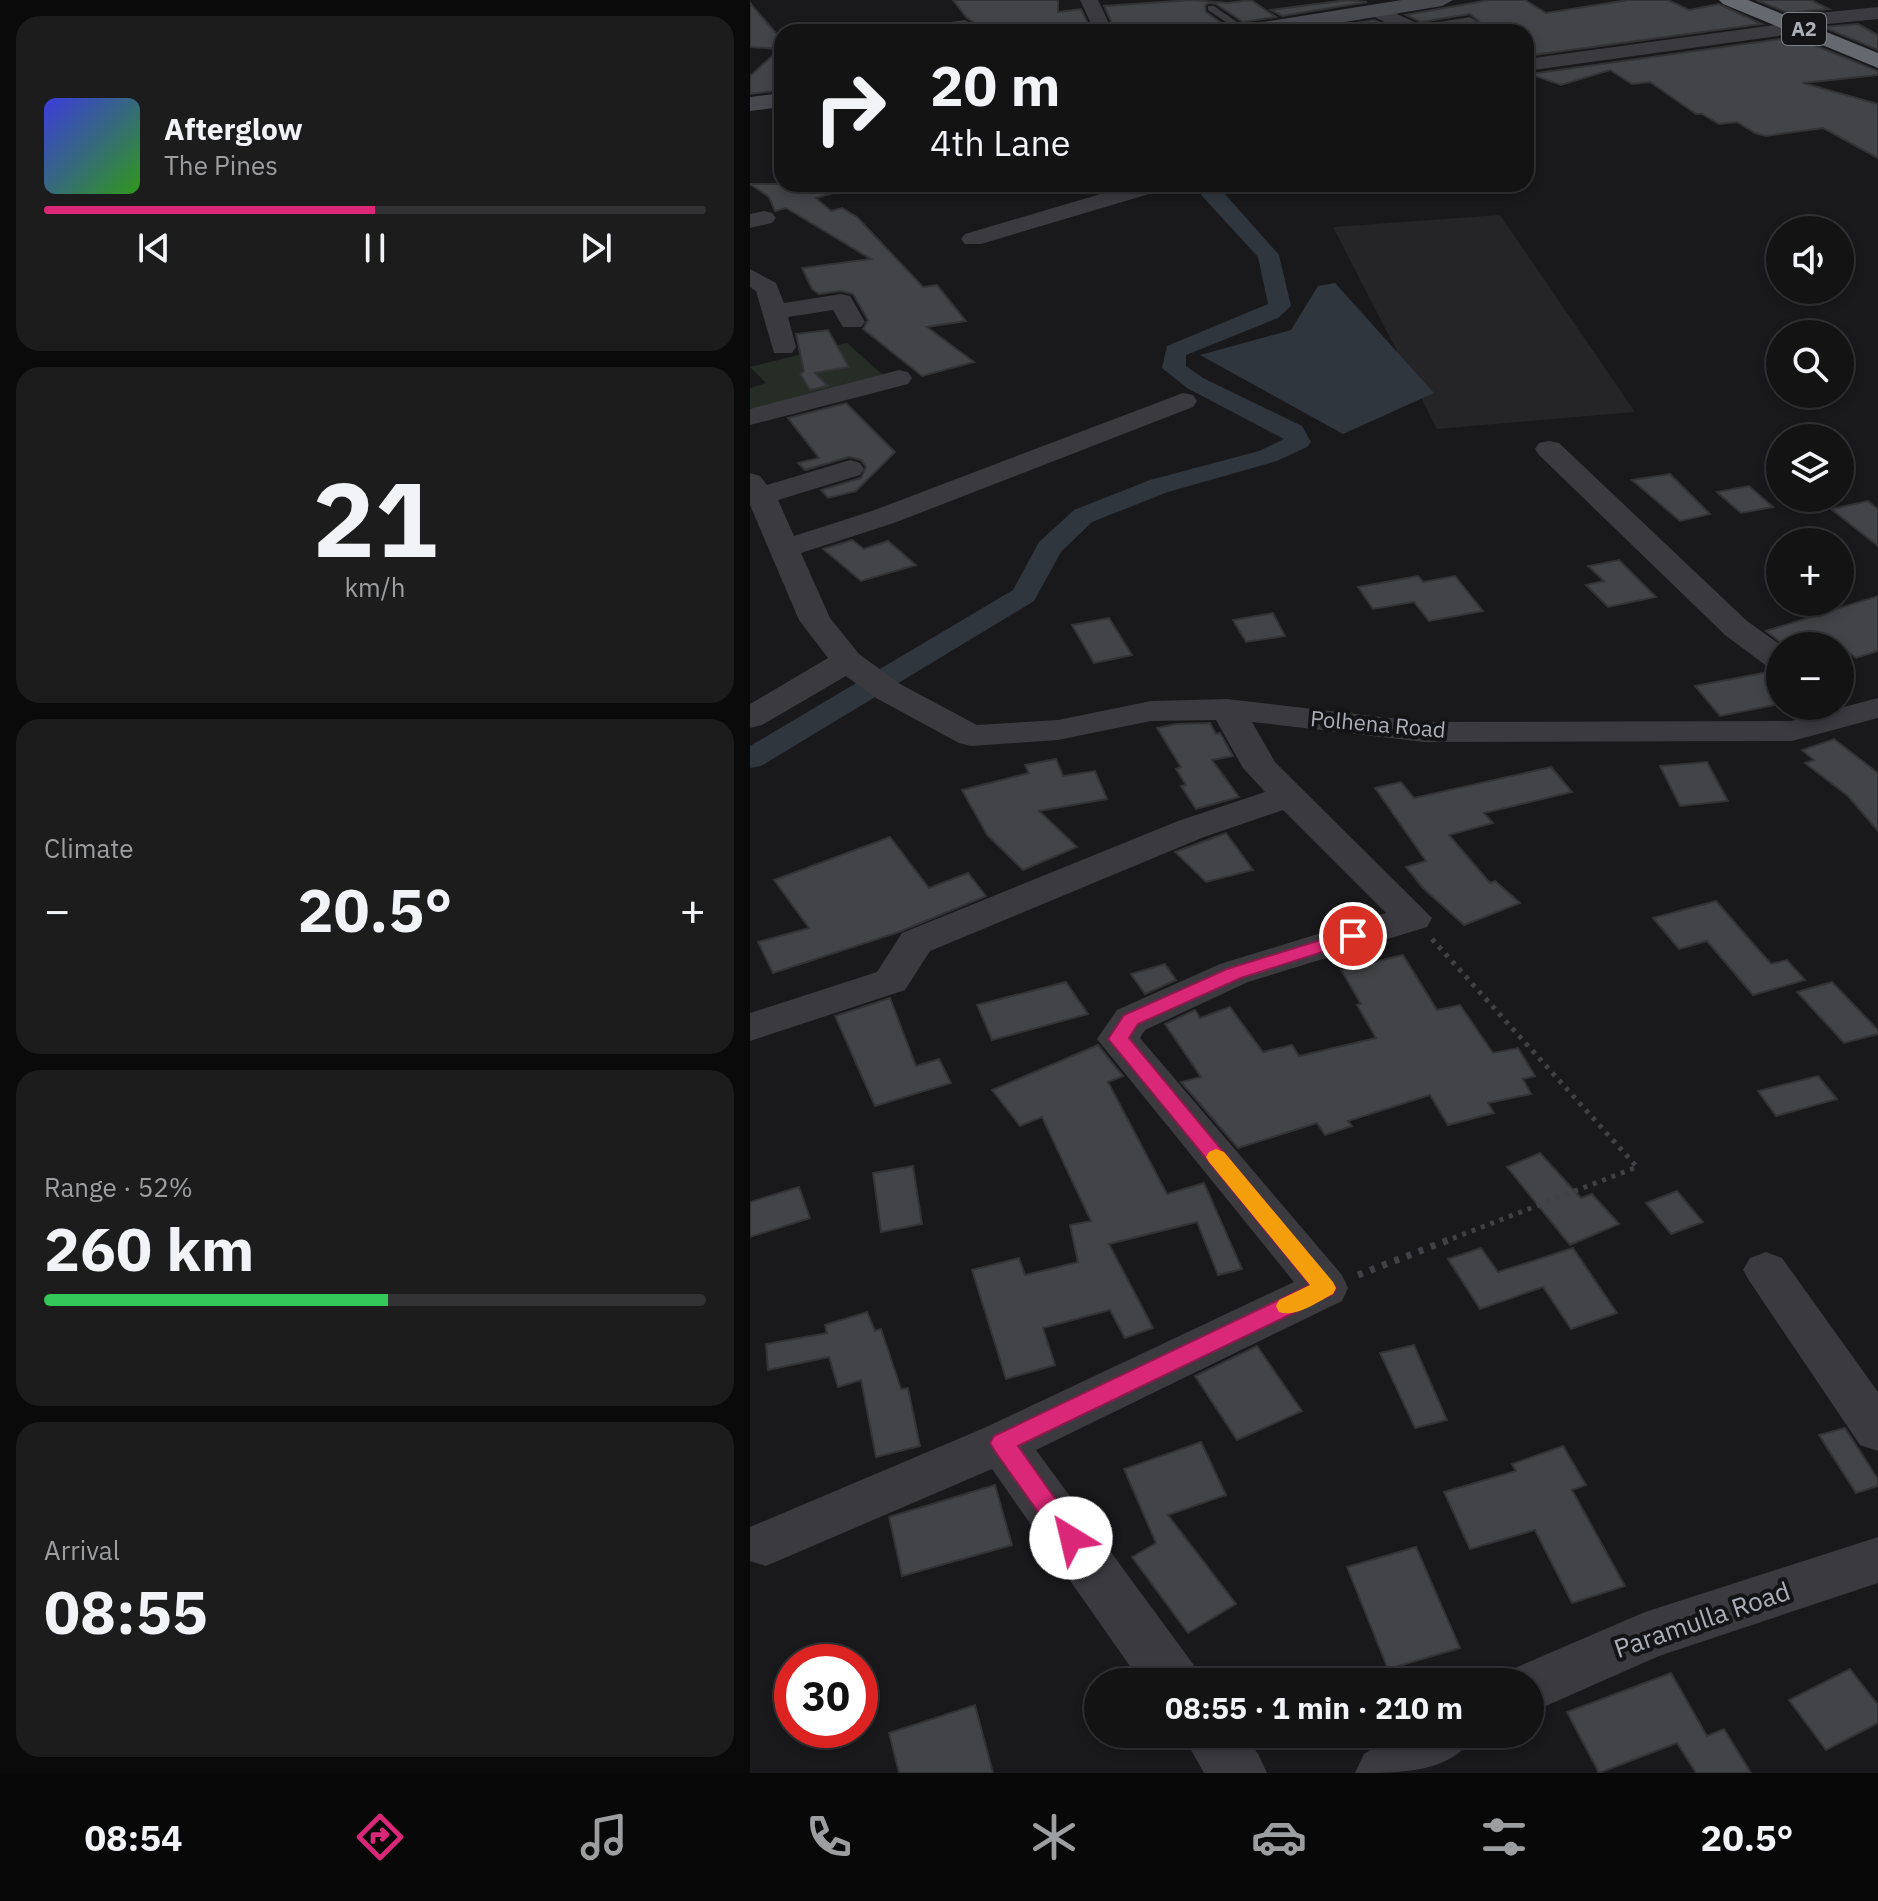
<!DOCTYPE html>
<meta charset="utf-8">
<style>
body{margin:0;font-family:"IBM Plex Sans",sans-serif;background:#1c1c1d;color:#f1f3f6;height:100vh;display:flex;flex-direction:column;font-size:30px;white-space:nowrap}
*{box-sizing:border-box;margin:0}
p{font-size:26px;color:#9d9ea0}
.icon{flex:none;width:44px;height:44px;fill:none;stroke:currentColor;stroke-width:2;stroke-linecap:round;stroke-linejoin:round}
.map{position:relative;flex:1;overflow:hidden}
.panel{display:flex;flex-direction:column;gap:16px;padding:16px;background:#0a0a0b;width:750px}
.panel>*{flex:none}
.hud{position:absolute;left:24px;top:24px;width:760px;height:168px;border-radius:24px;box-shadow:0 4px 12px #0003,0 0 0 2px #323234;background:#131314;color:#f1f3f6;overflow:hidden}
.fabs{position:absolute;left:1016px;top:216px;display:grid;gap:16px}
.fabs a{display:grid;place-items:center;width:88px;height:88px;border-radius:50%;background:#131314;box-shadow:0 4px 12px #0003,0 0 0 2px #323234;font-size:40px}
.speed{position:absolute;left:24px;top:1644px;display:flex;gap:16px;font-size:40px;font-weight:700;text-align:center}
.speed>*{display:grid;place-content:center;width:104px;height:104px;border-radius:50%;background:#131314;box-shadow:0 4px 12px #0003,0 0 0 2px #323234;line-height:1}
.speed .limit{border:12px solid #d22;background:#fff;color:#111}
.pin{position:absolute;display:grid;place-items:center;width:68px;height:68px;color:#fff;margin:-34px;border:4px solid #fff;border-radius:50%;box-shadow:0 2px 8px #0007}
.me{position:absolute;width:88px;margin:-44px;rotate:324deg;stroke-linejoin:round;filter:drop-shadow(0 0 6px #0008)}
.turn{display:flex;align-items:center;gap:28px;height:168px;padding:0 24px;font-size:36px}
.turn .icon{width:104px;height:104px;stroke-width:2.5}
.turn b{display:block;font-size:56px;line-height:68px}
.big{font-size:60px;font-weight:700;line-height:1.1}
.panel .widget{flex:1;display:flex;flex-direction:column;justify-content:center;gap:12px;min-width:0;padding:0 28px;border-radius:24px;background:#1c1c1d}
.panel .dial{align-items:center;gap:0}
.dial b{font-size:104px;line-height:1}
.song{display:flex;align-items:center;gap:24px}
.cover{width:96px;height:96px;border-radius:12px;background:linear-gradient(135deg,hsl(240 70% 55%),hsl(110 70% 35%))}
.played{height:8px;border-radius:4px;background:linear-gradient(90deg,#db2777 50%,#323234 50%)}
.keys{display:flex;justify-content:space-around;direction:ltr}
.heat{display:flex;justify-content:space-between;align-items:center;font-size:44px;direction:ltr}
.charge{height:12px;border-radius:6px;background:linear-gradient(90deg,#34c759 52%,#323234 0)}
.trip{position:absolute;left:334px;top:1668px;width:460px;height:80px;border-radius:40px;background:#131314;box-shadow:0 4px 12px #0003,0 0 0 2px #323234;font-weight:700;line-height:80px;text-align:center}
.menu{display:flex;height:128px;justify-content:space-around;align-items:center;background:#080808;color:#9d9ea0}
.menu .icon{width:56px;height:56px}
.menu .on{color:#db2777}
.menu b{font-size:36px;color:#f1f3f6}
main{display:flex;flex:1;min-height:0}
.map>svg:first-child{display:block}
.built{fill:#252527}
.green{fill:#252d26}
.water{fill:#2f363e}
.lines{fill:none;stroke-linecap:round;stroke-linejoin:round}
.canal{fill:#2f363e;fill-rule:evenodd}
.building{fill:#434447;stroke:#333336;stroke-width:2}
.path-far1{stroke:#404146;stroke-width:5;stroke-dasharray:4 6;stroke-linecap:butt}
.path{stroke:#404146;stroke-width:7;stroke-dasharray:5 8;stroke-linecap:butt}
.lane{fill:#3a3a3f;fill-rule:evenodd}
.street{fill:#3a3a3f;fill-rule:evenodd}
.secondary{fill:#48494f;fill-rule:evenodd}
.highway{fill:#666870;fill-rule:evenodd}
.route{fill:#db2777;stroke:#8e194d;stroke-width:2}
.slow{fill:#f59e0b}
.labels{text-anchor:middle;stroke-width:8;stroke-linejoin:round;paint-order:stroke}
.shield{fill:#141416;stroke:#7e8088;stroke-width:2}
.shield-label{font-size:20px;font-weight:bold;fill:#acafb9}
.street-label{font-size:22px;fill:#acafb9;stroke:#141416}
.near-street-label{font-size:26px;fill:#acafb9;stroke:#141416}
</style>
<main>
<section class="panel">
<div class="widget">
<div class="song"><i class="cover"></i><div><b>Afterglow</b><p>The Pines</p></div></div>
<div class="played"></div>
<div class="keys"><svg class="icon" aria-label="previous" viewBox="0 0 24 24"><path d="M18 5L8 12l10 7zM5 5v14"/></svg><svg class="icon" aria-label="pause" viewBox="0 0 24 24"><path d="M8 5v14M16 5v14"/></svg><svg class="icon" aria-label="next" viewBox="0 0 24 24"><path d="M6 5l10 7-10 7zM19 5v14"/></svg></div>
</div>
<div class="widget dial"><b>21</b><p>km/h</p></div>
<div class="widget"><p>Climate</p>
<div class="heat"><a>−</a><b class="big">20.5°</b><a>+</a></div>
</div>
<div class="widget"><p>Range · 52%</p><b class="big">260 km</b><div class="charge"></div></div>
<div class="widget"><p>Arrival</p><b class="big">08:55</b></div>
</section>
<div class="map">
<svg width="1128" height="1773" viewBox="0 0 1128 1773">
<rect width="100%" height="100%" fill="#19191b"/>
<path class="built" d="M750,215L885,412L687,429L583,227Z"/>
<path class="green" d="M97,343L135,377L0,411V388L16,383L0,367Z"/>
<path class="water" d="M585,283L684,393L593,434L450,355L541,330L568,286Z"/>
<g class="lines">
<path class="canal" d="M446,184H466L529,255L541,306L528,318L436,355V366L453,378L552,426L561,442L557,447L527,461L418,492L342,522L311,552L284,601L11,766L0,768V746L263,590L289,542L324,510L400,480L509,451L534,439L437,388L412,368L417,346L518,304L508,257L452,196Z"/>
</g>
<path class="building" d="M203,0H308V12L331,9L342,32H238L216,17Z
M442,0L478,3L501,0L526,17L493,22L466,4L458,3L455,6L456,12L481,30L366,32L354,6Z
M597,0L617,2L532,16L521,10Z
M739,0H775L796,13L878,0H918L939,10L969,4L1012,24L776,56V32H716L728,30L732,24L720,14L671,22L656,15Z
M1006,0H1061L1079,9L1038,13Z
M0,3L32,40V90L0,94V76L30,49L0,47Z
M624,20L649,32L558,31Z
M1108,24L1128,35V50L1073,27Z
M1045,37L1128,71V75L1053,83L1128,104V158L1073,128L1016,136L1005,133L987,122L969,124L952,114H946L900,82L882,84L860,70L811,85L780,74Z
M0,184H93L94,190L66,198L81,211L92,208L107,217L173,287L187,285L216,321L177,327L224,362L172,376L113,329L118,320L103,294L91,291L69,294L62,289L52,268L121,259L36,208L25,211L19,197Z
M78,330L99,367L65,373L78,386L60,390L50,374L54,371L46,334Z
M96,403L145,452L106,491L78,498L71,490L111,478L116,467L111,460L99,457L55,470L48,463L69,458L38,418Z
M920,474L960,514L930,521L882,480Z
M999,486L1023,507L991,513L967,492Z
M1118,501L1128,509V546L1081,509Z
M102,540L114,549L138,541L166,565L111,581L73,549Z
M869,560L906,597L858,607L836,585L854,581L838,566Z
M668,576L673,582L705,576L733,611L679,621L664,602L623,609L608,587Z
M1128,596V651L1106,658L1082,640L1056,646H1035L1016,631Z
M523,613L535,636L496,642L483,620Z
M359,618L382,655L344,663L322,625Z
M1023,671L1030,673V704L970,716L945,686Z
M460,723L466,734L470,733L483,756L462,760L489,797L446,809L431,786L436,785L426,769L431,767L407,728L426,724Z
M1084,739L1128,773V831L1098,796L1055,763L1064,760L1052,750Z
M306,759L313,776L345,771L357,799L289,811L327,847L273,870L237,835L212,790L279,773L275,765Z
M957,762L978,801L930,806L910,766Z
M801,767L822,792L734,813L743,823L699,835L740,883L745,881L770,903L714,925L673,888L656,867L676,861L625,788L651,782L664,798Z
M476,833L503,870L456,882L425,852Z
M140,837L179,888L218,873L236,896L149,932L23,973L8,942L59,928L24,880Z
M966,901L1021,964L1037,960L1055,980L1003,995L957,941L929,949L903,918Z
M653,955L687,1010L710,1005L743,1053L768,1048L785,1076L773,1079L781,1094L738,1103L744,1113L698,1125L680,1095L598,1121L602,1126L575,1135L567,1123L488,1148L431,1082L451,1077L415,1024L445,1010L450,1018L480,1007L513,1052L542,1045L549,1056L626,1038L607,1005L611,1004L591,970Z
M415,964L426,980L395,994L381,974Z
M316,982L338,1014L242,1040L227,1005Z
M1082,982L1128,1030V1034L1094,1043L1047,992Z
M140,998L166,1066L189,1059L201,1083L125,1106L85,1016Z
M348,1045L373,1076L358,1082L417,1194L454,1183L492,1269L468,1275L447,1222L359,1244L403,1328L375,1338L360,1310L293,1328L305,1365L256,1379L222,1270L269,1258L275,1275L328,1262L320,1225L341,1221L292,1117L270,1126L242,1090Z
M1068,1076L1087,1099L1026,1116L1008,1091Z
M790,1153L831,1198L842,1194L869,1224L820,1245L757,1167Z
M163,1166L172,1224L131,1232L123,1173Z
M49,1187L60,1218L0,1237V1202Z
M927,1191L953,1222L921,1234L896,1203Z
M731,1248L748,1272L823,1248L867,1313L821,1329L793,1287L730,1309L698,1259Z
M117,1312L125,1331L131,1329L151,1389L158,1388L170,1446L126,1457L111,1380L88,1387L79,1357L18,1370L16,1344L77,1333L75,1325Z
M664,1345L697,1420L665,1428L630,1353Z
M507,1346L552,1411L487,1440L445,1376Z
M1095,1428L1128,1479V1486L1106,1493L1069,1435Z
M451,1442L476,1495L418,1515L486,1604L438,1633L382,1557L406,1543L374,1469Z
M813,1446L836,1485L822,1490L875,1586L822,1603L785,1530L720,1549L694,1492L766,1471L762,1464Z
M245,1485L262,1545L152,1576L139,1517Z
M666,1547L710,1648L638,1669L597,1567Z
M1100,1669L1128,1705V1723L1076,1750L1039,1700Z
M921,1673L957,1736L974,1729L1001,1773H946L927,1743L849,1773L817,1712Z
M225,1705L243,1773H149L139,1733Z"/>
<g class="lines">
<path class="path-far1" d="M682,939L887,1167L696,1241"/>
<path class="path" d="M608,1275L701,1239"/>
<path class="lane" d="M458,6H464L501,32H491L458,10Z"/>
<path class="street" d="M330,0H348L363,32H345Z
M627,5L671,25L720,17L729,23L727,27L699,32H656L620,15L618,11Z
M1128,7V19L1058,26L1057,31L1050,33L776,71V59L1031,24L1032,18L1039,16Z
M215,20L235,32H164L173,26Z
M384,184H419L416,189L231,244H215L211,239L215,234Z
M14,211L22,213L26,218L22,223L0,228V214Z
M0,269L26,283L34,303L91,294L100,296L115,322L111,327H93L83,310L38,317L46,347L42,353H24L6,291L0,287Z
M149,370L158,372L162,378L158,384L0,425V409Z
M433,393L443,395L447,401L443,407L144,523L51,553L80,618L109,654L150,684L227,725L308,720L401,701L477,699L674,722L1041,721L1128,698V718L1042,741L674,742L502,722L525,762L682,918L677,927L498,982L395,1030L390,1038L592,1275L598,1288L592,1301L286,1450L443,1664L451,1682H391L242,1469L16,1566L0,1561V1527L234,1428L544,1282L347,1039L367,1010L470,964L636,913L533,810L454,837L180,951L155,990L0,1041V1013L127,972L152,933L428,821L515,792L493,768L466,720L401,721L308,740L221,746L209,743L126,698L96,676L12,725L0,728V704L78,658L49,620L0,505V473L10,476L17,485L100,460L110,463L114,469L110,475L28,500L44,536L122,511Z
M799,441L809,443L997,621L1032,646L1030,670L1018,667L975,635L789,455L785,449L789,443Z
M1016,1252L1032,1258L1128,1392V1451L1110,1445L1000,1282L993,1270L1000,1258Z
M1128,1537V1583L909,1656L780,1713V1682H755L760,1670L895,1612Z
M432,1734H494L508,1754L517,1773H454Z
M646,1734H725C703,1773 652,1773 605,1773L614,1754Z"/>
<path class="secondary" d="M652,0H703L692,6L534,32H483L494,25Z
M32,93V107L0,111V97Z"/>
<path class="highway" d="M969,0H998L1128,53V68L973,4Z"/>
</g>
<path class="route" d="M603,930L613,936L610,940L491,978L388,1024L379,1038L586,1288L583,1294L268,1446L333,1538L330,1546L321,1549L312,1546L244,1450L240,1443L244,1436L560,1285L358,1039L374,1015L477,969Z"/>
<path class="slow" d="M466,1149L474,1152L583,1282L586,1288L583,1294C567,1302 546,1318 529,1312L526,1306L529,1300L560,1285L459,1162L456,1157L459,1152Z"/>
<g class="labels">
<rect class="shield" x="1032" y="13" width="44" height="32" rx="6"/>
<g class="shield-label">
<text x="1054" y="36">A2</text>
</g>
<g class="street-label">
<text transform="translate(628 724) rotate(5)" y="8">Polhena Road</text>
</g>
<g class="near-street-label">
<text transform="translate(952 1620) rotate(-19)" y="9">Paramulla Road</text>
</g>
</g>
</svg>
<div class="fabs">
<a><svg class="icon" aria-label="sound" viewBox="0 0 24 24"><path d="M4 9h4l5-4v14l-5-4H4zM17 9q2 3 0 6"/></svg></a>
<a><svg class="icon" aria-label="search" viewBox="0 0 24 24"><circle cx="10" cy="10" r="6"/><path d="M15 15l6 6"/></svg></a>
<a><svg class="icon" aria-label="layers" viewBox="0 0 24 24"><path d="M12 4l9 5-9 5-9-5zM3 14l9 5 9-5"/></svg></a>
<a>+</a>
<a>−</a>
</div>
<div class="speed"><div class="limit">30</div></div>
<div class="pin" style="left:603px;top:936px;background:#d93025"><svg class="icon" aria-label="arrive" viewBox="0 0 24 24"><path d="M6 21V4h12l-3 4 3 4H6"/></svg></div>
<svg class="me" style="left:321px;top:1538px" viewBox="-20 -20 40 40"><circle r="19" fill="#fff"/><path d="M0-13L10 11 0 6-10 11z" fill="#db2777"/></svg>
<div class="trip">08:55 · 1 min · 210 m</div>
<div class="hud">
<div class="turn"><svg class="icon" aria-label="right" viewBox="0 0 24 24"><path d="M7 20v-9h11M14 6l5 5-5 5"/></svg><div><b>20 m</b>4th Lane</div></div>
</div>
</div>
</main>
<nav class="menu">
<b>08:54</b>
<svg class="icon on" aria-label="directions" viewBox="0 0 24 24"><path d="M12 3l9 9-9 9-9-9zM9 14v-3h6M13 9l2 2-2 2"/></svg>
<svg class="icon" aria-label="music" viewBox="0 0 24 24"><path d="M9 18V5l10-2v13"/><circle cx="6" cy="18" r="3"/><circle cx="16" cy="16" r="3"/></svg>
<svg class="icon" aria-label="phone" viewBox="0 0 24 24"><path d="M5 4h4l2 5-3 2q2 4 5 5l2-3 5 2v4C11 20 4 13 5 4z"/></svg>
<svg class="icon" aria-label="climate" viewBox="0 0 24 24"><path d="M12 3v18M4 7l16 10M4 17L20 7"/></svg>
<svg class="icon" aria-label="car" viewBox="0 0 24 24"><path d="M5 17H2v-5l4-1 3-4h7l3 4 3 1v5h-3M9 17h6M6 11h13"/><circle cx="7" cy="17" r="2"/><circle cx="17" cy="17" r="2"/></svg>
<svg class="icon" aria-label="filters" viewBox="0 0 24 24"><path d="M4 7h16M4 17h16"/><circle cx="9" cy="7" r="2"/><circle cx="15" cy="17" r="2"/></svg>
<b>20.5°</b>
</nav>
